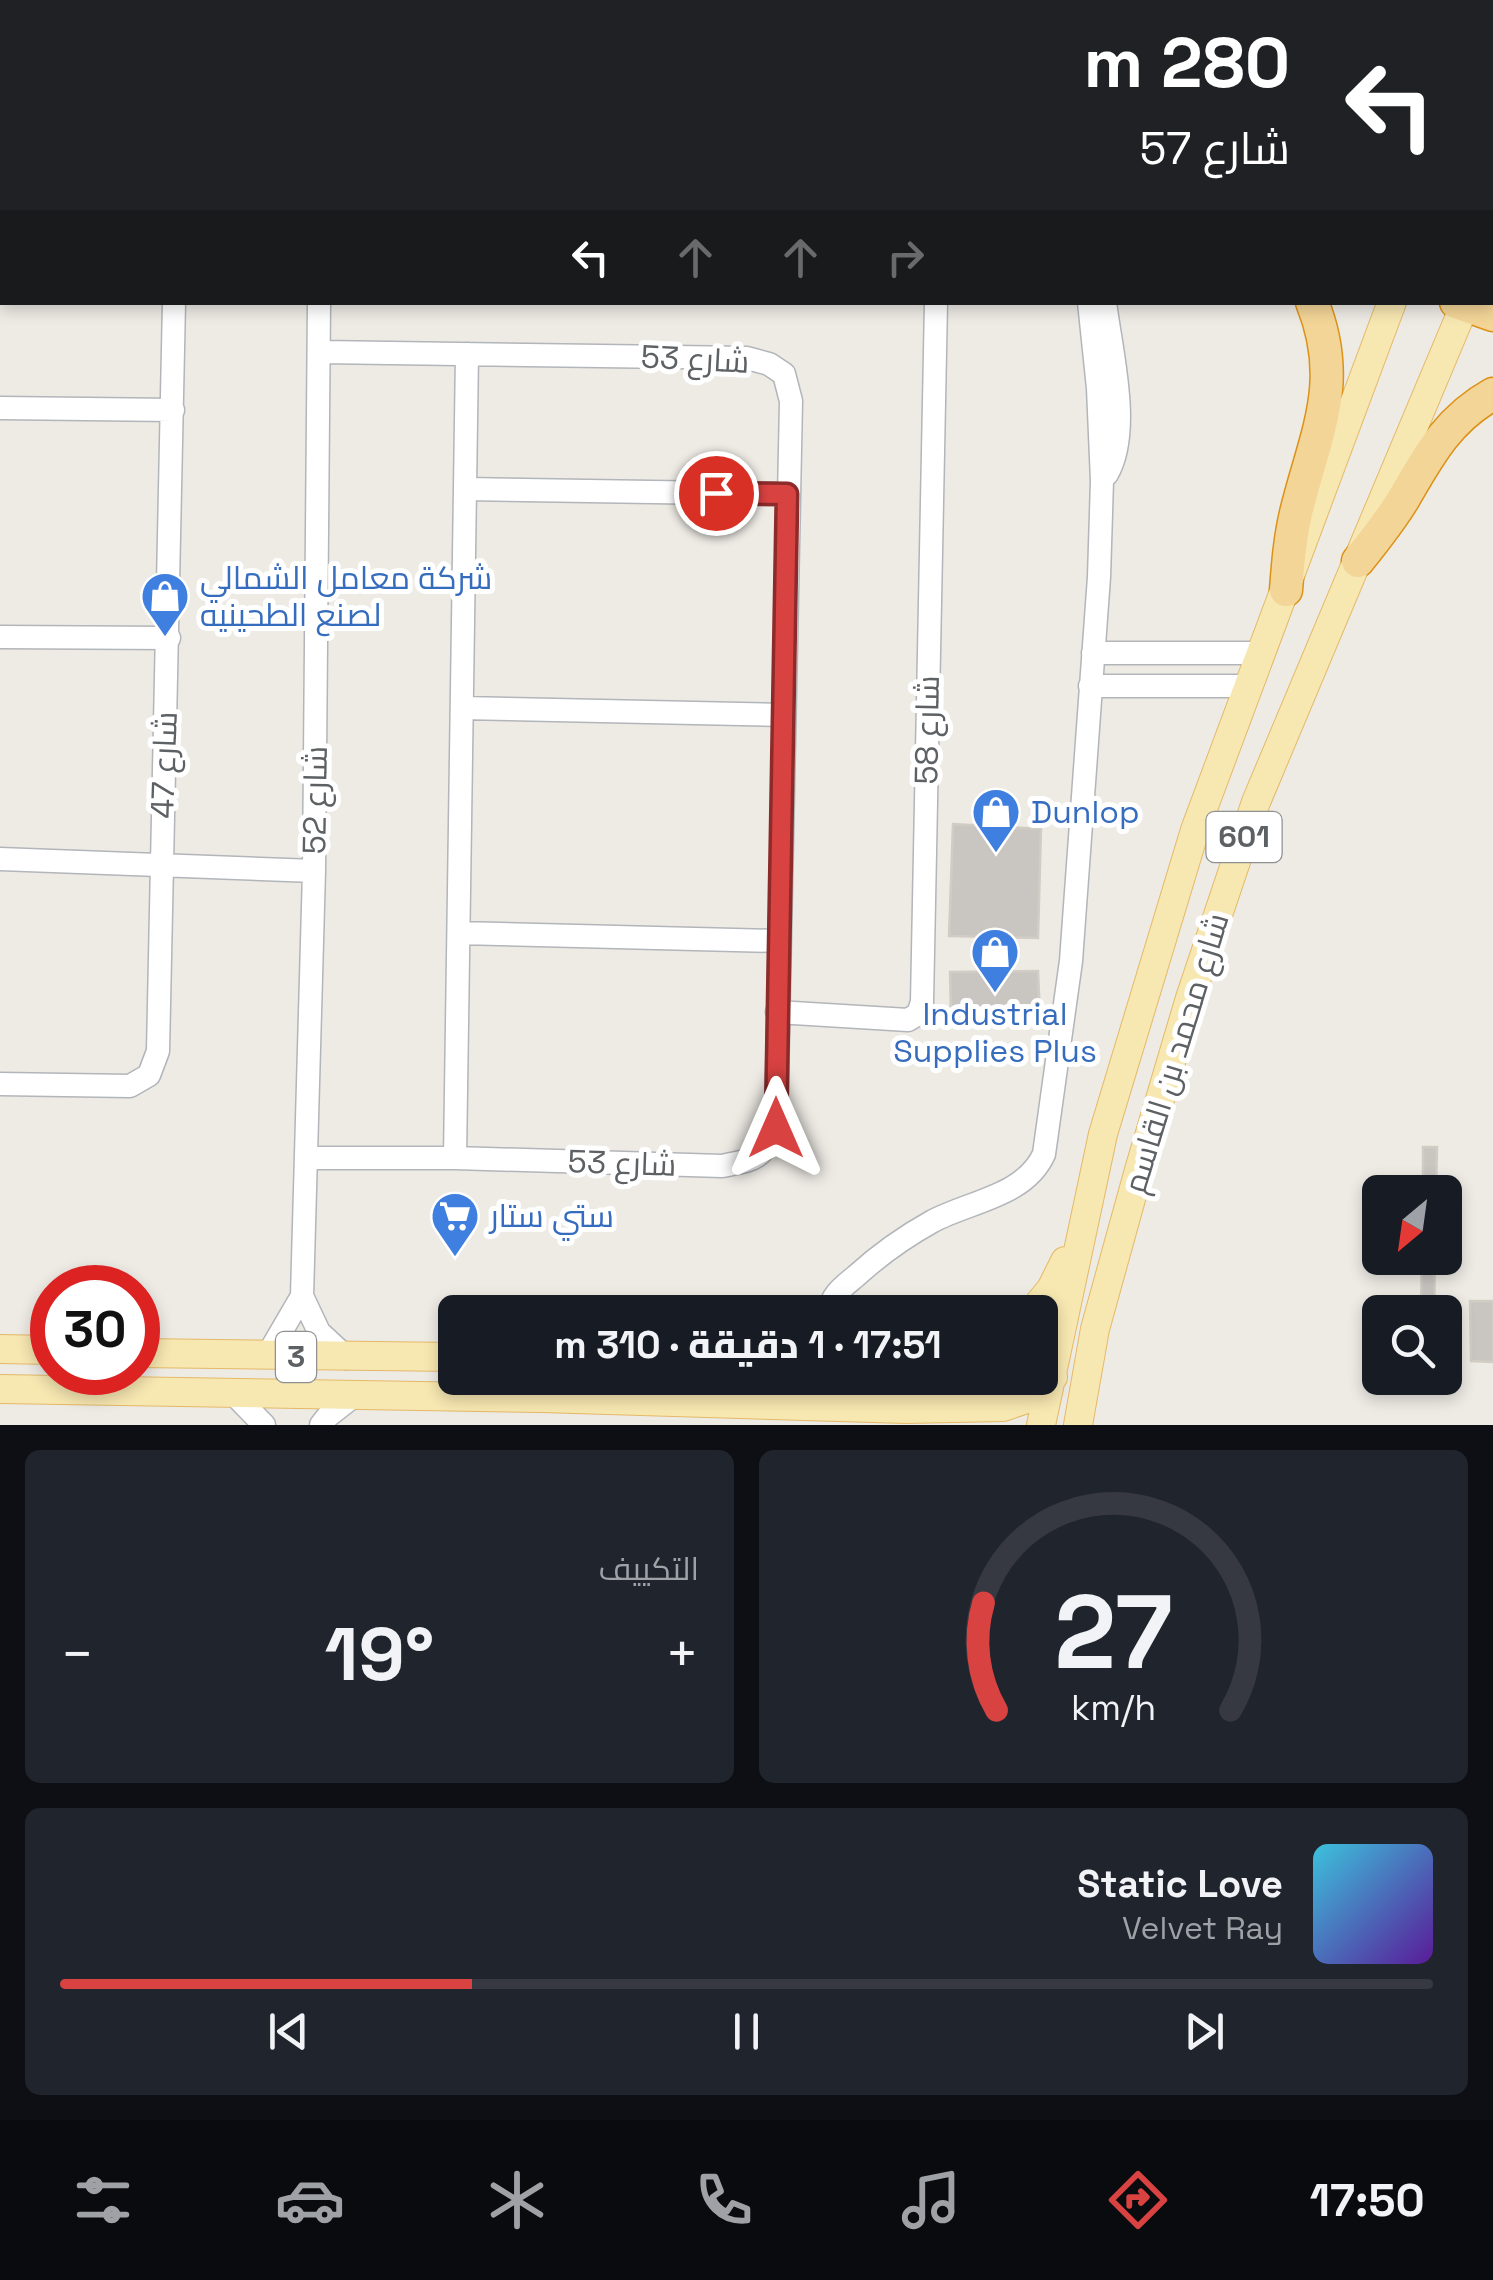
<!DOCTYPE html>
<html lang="ar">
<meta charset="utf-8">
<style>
body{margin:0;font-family:"Space Grotesk",Cairo,sans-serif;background:#20242c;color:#f1f3f6;direction:rtl;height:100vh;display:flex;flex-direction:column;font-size:38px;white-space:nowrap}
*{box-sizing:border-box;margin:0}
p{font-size:32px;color:#9ea1a6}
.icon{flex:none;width:55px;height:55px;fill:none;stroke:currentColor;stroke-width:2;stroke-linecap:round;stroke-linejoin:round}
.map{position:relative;height:1425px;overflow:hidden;direction:ltr}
.details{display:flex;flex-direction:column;gap:25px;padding:25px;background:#0d0f14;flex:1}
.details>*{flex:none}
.hud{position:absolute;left:0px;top:0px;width:1495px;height:305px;box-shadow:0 5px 15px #0003;direction:rtl;background:#202124;color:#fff;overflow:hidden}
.needle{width:65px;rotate:209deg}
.fabs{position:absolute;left:1362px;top:1175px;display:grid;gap:20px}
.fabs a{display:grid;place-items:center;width:100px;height:100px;border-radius:15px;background:#171b24;box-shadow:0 5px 15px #0003;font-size:50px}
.speed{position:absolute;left:30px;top:1265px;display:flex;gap:20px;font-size:50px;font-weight:700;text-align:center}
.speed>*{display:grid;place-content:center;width:130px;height:130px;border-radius:50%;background:#171b24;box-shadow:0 5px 15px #0003;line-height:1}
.speed .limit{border:15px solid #d22;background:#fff;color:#111}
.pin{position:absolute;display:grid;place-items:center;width:85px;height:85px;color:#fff;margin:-42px;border:5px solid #fff;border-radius:50%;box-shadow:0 2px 10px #0007}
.me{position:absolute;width:110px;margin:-55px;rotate:0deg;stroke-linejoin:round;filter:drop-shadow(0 0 8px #0008)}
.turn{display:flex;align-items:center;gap:35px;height:210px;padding:0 40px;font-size:45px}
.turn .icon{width:130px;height:130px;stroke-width:2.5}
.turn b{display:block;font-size:70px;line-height:85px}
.lanes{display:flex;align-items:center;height:95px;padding:0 40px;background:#0003;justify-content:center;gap:50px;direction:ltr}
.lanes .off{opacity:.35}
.big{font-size:75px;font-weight:800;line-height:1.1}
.details .tile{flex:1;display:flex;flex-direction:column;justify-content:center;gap:15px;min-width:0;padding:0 35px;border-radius:15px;background:#20242c}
.details .dial{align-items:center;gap:0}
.dial svg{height:260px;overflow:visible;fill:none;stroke:#363941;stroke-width:7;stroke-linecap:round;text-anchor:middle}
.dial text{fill:#f1f3f6;stroke:none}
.song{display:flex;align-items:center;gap:30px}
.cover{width:120px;height:120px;border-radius:15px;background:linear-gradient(135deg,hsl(190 70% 55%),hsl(270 70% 35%))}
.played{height:10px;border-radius:5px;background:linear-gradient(90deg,#d84241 30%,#363941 30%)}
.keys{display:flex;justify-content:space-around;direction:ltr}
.heat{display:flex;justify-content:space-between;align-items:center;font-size:55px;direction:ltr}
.details .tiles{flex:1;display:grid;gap:25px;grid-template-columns:1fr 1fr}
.tile:last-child{grid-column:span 2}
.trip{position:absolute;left:438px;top:1295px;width:620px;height:100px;border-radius:15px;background:#171b24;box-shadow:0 5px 15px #0003;font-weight:800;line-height:100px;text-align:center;direction:rtl}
.dock{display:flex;height:160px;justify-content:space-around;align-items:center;background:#090b0e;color:#9ea1a6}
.dock .icon{width:70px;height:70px}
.dock .on{color:#d84241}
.dock b{font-size:45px;color:#f1f3f6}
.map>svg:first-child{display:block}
.building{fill:#c9c6c2;stroke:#d2cdc4;stroke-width:2.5}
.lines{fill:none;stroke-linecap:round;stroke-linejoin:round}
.minor-casing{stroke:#b2b5b9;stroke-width:25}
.major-casing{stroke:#e4b968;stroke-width:30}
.highway-casing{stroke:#dd9116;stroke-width:35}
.minor{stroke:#fff;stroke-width:22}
.major{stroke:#f7e7b1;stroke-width:28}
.highway{stroke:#f3d597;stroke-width:32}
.route-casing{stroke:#8c2b2a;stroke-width:25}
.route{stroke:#d84241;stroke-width:18}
.labels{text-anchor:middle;stroke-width:10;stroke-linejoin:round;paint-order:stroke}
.shield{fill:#fff;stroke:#8e9092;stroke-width:2.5}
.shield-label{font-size:30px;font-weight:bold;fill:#5d6164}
.street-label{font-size:32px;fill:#5d6164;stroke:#fff}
.shop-label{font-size:32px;fill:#366cbe;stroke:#fff;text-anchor:start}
</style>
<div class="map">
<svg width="1493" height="1425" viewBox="0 0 1493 1425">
<rect width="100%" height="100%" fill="#eeebe5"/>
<path class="building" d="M953,824L1041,829L1038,938L949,936Z
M1038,971L1040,1015L951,1017L950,972Z
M1423,1147H1437L1436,1192H1423Z
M1422,1258H1435L1434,1312H1421Z
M1470,1301H1493V1362L1471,1361Z"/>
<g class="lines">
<g class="minor-casing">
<path id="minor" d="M258,0L264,2
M723,0L728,2
M0,30H2
M0,173H2
M319,302L314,871L302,1296L319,1332L347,1358
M1105,302C1111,351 1132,431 1107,474
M0,408L173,410
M465,489L787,494
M0,637L169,638
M1093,653H1262
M1090,686H1249
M462,708L783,715
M0,859L314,871
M459,933L778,941
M777,1012L908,1020L918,1014L922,1002L936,302
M0,1084L130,1086L149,1075L158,1051L174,302
M307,1158H455L722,1166C756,1159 760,1161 776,1128L791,401L784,374L769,364L747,358L321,352
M455,1158L467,354
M829,1312C831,1295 843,1287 856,1276C879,1255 906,1236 933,1221C971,1201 1025,1196 1044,1154L1071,961L1099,577L1102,481L1098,388L1089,302
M267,1356L302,1296
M232,1392L264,1425
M321,1425L328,1416L355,1395"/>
</g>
<g class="major-casing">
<path id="major" d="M1492,56L1493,55
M1492,230L1493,229
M1032,1312L1051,1289L1065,1261
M0,1349L52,1350
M138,1353L455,1357
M0,1389L542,1398L906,1409L1003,1407L1035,1396L1053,1377
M1041,1425L1103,1134L1195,830L1392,302
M1078,1425L1095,1329L1139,1170L1190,998L1256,802L1466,302"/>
</g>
<g class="highway-casing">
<path id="highway" d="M899,0L905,2
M953,0L959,2
M1157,0L1164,2
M1279,0L1292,2
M1468,0L1475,2
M1492,117H1493
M1492,194H1493
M1456,302L1493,315
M1358,561C1374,541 1391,520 1404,498C1429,455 1448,419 1493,394
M1286,590C1288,564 1290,538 1296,513C1315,435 1345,383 1312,302"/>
</g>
<use href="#minor" class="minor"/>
<use href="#major" class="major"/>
<use href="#highway" class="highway"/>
</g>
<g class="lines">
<g class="route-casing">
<path id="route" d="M716,493L787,494L776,1128"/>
</g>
<use href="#route" class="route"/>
</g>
<defs>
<g id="shop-pin" transform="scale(2.5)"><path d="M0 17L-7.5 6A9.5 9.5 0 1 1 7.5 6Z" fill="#3f7fe0" stroke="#fff"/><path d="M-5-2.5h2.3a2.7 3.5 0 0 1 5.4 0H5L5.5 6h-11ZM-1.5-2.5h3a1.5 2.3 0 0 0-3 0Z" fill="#fff"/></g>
<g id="supermarket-pin" transform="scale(2.5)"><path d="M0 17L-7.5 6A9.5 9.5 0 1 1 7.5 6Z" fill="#3f7fe0" stroke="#fff"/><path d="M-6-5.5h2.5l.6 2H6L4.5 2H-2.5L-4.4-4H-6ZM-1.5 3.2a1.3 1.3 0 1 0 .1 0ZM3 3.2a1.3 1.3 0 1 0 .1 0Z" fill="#fff"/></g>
</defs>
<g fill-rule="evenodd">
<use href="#shop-pin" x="165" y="596"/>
<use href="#shop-pin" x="996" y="812"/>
<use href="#shop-pin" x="995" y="952"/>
<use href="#supermarket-pin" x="455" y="1216"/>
</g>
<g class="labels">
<g class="shield">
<rect x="1206.5" y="812" width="75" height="50" rx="8"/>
<rect x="276" y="1332" width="40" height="50" rx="8"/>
</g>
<g class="shield-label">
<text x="1244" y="847">601</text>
<text x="296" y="1367">3</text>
</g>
<g class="street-label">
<text transform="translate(695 359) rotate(3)" y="11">شارع 53</text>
<text transform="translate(927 730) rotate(-89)" y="11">شارع 58</text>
<text transform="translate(164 765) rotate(-88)" y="11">شارع 47</text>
<text transform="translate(315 800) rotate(-89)" y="11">شارع 52</text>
<text transform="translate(1176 1053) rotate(-73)" y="11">شارع محمد بن القاسم</text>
<text transform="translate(622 1163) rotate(2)" y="11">شارع 53</text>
</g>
<g class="shop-label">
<text x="200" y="589">شركة معامل الشمالي<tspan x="200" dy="37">لصنع الطحينيه</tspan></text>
<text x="1031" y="823">Dunlop</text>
<text x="995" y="1025" text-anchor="middle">Industrial<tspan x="995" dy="37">Supplies Plus</tspan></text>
<text x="490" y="1227">ستي ستار</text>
</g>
</g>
</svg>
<div class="fabs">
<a><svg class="needle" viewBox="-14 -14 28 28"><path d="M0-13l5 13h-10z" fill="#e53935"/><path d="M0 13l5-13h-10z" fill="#9ea1a6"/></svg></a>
<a><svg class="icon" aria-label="search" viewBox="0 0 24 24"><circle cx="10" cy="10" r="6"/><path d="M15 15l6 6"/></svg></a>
</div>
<div class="speed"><div class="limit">30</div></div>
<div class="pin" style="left:716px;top:493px;background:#d93025"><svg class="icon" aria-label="arrive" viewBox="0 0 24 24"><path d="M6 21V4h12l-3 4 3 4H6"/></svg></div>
<svg class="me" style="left:776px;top:1128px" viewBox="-20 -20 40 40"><path d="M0-17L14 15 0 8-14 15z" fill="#d84241" stroke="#fff" stroke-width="4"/></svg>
<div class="trip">17:51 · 1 دقيقة · 310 m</div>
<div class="hud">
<div class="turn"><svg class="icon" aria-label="left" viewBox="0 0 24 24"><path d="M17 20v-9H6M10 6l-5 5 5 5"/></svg><div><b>280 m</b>شارع 57</div></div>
<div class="lanes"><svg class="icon" aria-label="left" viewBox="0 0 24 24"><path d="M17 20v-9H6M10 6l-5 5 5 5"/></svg><svg class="icon off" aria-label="ahead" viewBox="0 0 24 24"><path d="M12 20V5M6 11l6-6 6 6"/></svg><svg class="icon off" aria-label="ahead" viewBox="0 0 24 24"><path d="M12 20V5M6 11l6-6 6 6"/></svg><svg class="icon off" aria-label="right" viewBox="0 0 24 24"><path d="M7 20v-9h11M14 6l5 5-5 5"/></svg></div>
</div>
</div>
<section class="details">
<div class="tiles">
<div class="tile dial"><svg viewBox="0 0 100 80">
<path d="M14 69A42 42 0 1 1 86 69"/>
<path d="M14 69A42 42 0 0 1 10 36" stroke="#d84241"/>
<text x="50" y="56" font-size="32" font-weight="700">27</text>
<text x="50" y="72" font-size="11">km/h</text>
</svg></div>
<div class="tile"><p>التكييف</p>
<div class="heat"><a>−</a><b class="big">19°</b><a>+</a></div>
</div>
<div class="tile">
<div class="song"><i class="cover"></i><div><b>Static Love</b><p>Velvet Ray</p></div></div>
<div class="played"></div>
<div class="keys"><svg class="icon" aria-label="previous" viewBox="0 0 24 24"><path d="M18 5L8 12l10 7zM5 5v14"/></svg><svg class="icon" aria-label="pause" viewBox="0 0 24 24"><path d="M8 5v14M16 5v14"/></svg><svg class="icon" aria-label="next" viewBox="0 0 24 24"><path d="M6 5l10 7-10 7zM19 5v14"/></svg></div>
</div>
</div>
</section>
<nav class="dock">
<b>17:50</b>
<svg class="icon on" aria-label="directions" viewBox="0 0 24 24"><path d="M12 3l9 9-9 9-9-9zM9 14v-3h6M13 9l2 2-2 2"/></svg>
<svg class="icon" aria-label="music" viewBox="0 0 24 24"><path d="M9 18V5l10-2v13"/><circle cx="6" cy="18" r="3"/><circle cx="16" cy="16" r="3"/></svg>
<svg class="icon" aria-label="phone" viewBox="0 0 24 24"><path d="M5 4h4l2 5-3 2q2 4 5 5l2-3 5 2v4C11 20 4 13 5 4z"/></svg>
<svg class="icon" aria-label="climate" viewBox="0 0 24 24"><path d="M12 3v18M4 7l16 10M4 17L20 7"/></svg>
<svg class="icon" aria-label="car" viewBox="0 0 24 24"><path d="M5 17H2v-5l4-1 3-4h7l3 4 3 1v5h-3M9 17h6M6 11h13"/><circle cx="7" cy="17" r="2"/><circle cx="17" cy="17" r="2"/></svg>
<svg class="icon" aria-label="filters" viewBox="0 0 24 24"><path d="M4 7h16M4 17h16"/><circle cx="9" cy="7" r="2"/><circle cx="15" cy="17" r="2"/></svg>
</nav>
